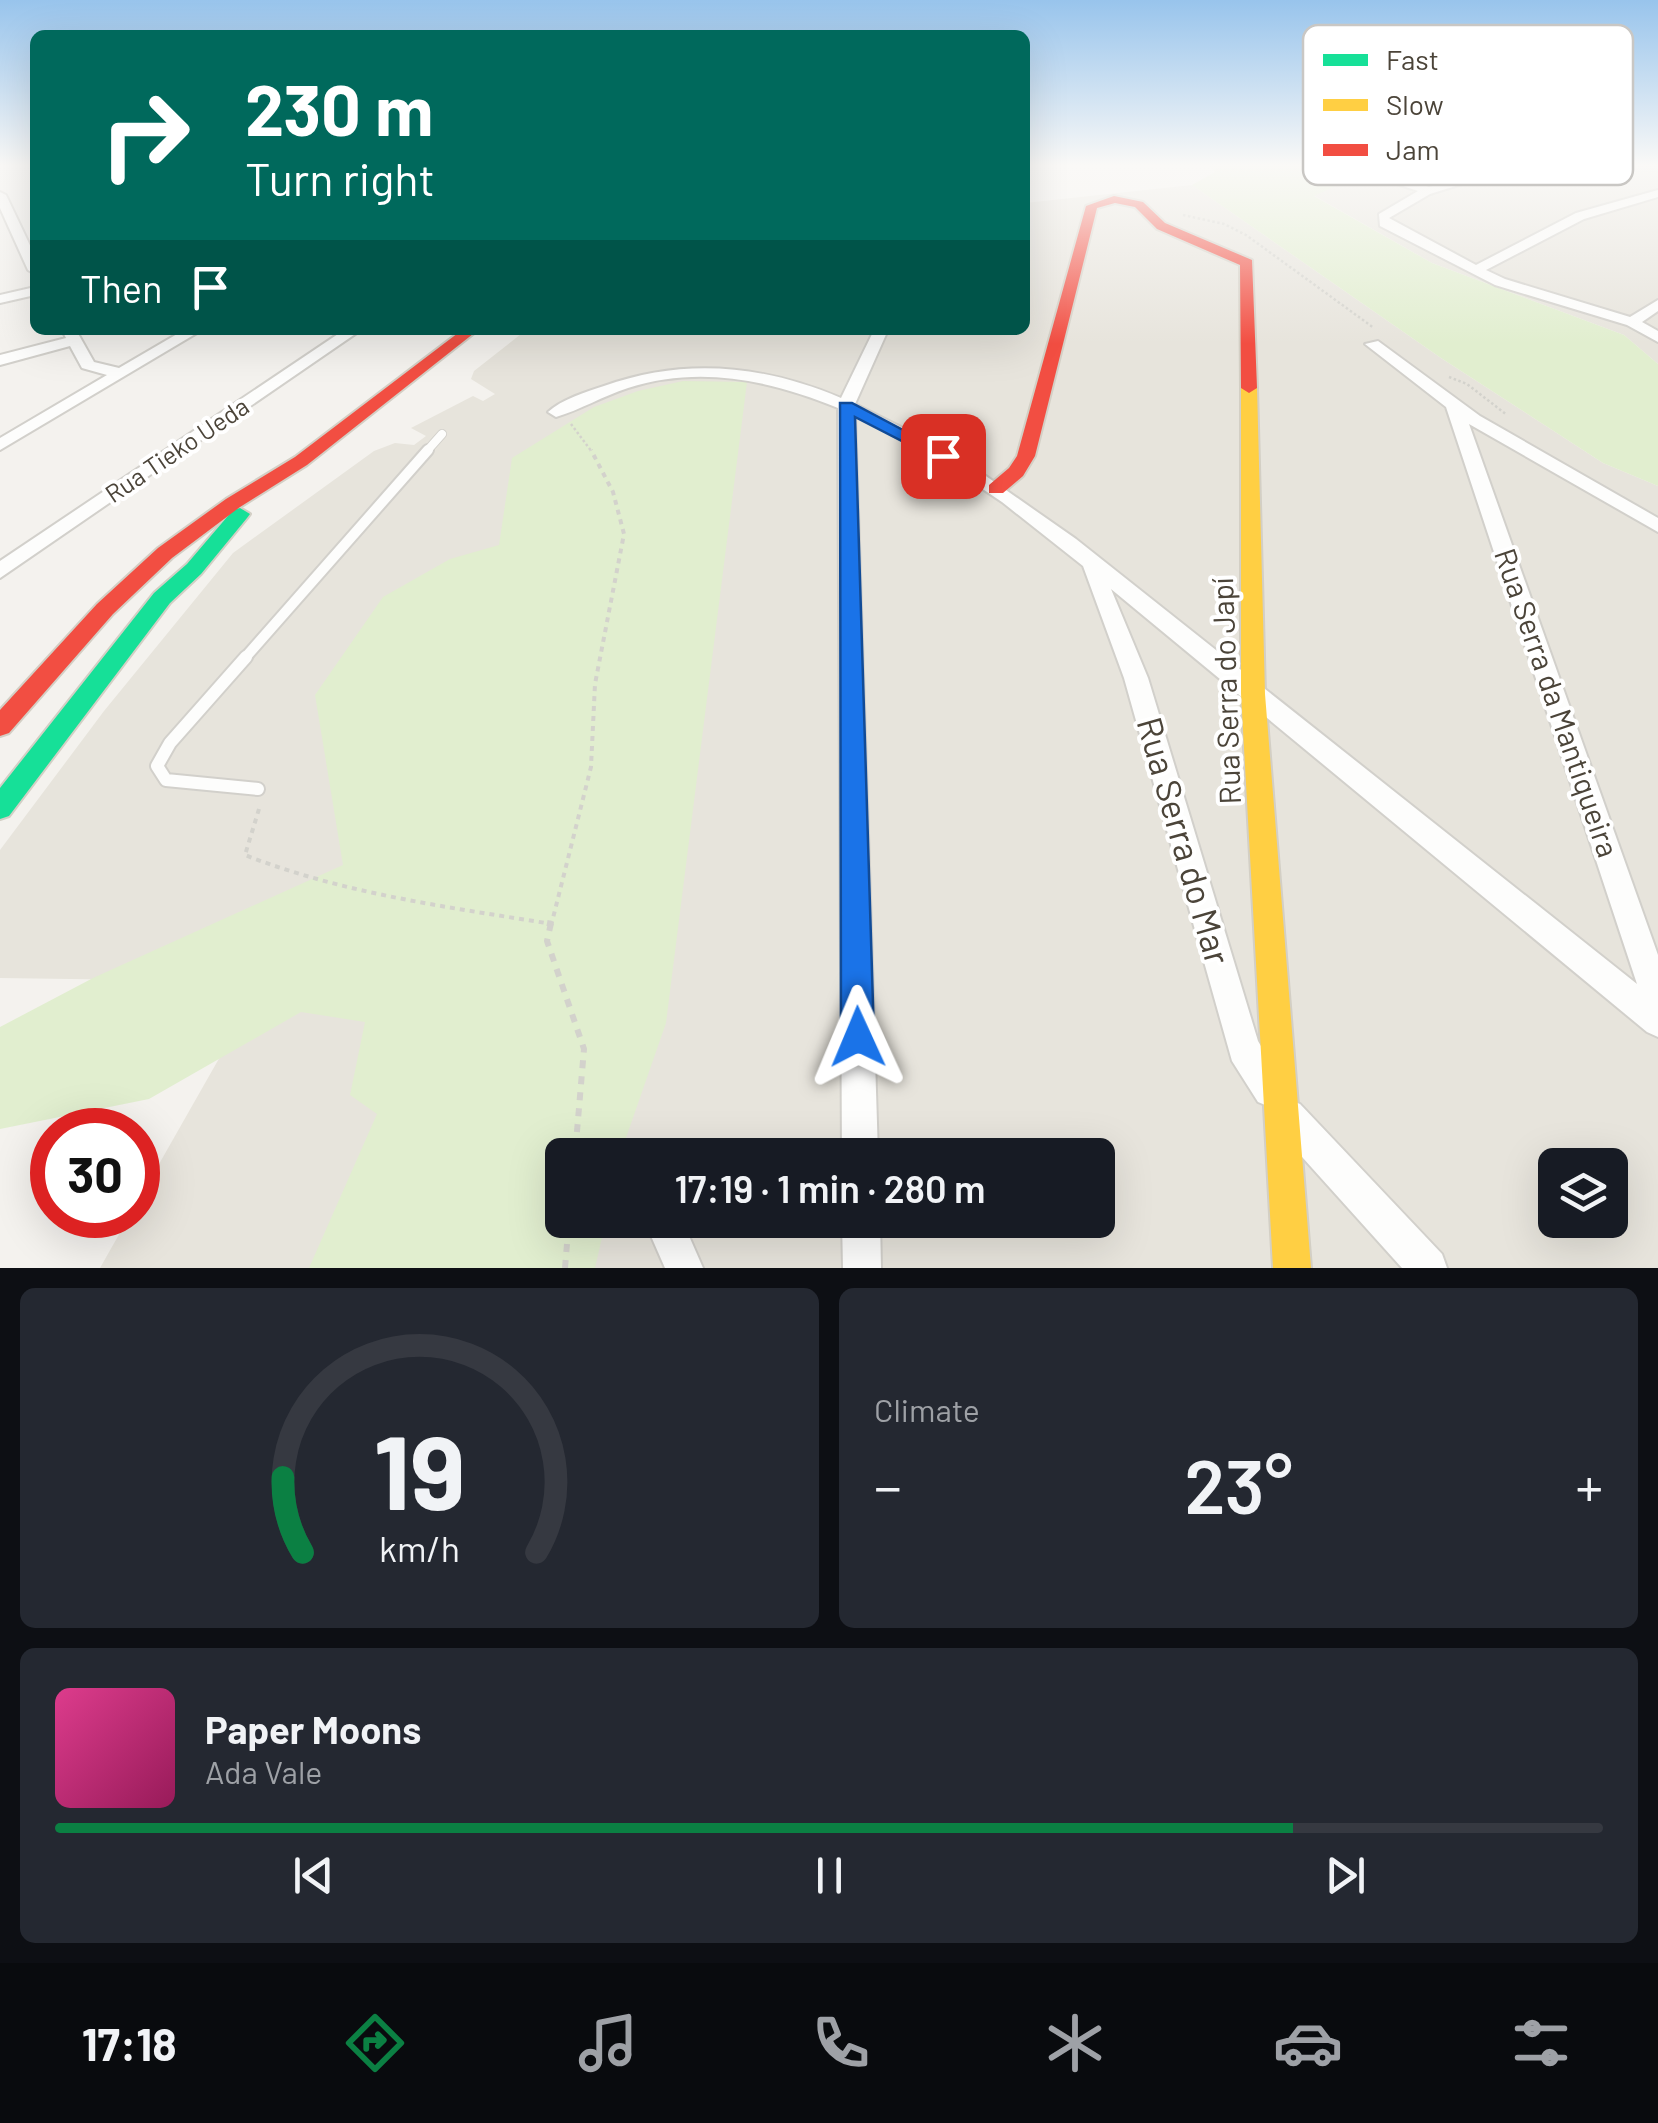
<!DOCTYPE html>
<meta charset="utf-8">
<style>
body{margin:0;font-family:Barlow,sans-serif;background:#242831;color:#f1f3f6;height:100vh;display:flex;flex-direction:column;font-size:38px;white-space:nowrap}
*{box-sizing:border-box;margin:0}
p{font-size:32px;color:#9ea1a6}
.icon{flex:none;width:55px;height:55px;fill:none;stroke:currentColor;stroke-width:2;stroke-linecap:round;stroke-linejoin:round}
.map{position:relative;height:1268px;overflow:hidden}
.sheet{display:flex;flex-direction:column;gap:20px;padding:20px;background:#0d0f14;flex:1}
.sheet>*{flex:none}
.guide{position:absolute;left:30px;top:30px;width:1000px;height:305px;border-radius:15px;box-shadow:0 10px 40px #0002;background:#00695c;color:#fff;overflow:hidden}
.controls{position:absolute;left:1538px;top:1148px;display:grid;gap:20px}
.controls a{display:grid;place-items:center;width:90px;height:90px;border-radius:15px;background:#171b24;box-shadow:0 10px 40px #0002;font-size:50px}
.speed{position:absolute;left:30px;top:1108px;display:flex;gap:20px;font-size:50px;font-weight:700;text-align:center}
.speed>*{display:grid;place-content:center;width:130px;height:130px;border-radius:50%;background:#171b24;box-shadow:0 10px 40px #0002;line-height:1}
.speed .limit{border:15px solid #d22;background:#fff;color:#111}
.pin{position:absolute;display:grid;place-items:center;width:85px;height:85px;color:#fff;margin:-42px;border-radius:20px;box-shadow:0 5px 15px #0006}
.me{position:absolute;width:110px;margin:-55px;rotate:359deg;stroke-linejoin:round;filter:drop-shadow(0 0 8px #0008)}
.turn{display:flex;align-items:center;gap:35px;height:210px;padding:0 50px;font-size:45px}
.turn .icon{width:130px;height:130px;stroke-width:2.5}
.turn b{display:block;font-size:70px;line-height:85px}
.then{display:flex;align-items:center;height:95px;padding:0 50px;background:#0003;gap:20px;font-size:38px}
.big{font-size:75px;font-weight:600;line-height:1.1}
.sheet .tile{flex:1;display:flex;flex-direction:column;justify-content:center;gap:15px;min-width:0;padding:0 35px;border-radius:15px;background:#242831}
.sheet .dial{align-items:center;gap:0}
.dial svg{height:260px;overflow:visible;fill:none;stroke:#363941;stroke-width:7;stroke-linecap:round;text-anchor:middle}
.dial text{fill:#f1f3f6;stroke:none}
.song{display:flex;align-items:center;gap:30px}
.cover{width:120px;height:120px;border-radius:15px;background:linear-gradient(135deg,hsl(330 70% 55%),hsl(330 70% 35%))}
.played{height:10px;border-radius:5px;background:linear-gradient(90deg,#0b8043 80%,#363941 80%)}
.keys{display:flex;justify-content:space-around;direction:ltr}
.heat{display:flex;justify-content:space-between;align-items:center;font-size:55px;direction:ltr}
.sheet .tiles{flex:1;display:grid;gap:20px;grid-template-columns:1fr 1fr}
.tile:last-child{grid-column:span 2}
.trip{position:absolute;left:545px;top:1138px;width:570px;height:100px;border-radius:15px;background:#171b24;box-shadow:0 10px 40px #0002;font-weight:600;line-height:100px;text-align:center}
.menu{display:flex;height:160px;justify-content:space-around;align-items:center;background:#090b0e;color:#9ea1a6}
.menu .icon{width:70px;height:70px}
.menu .active{color:#0b8043}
.menu b{font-size:45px;color:#f1f3f6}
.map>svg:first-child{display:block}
.residential{fill:#e7e4dc;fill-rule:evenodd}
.green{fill:#e1eecf}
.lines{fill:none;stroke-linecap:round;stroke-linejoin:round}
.lane-far2-casing{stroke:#d2d0cb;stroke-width:10}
.lane-far1-casing{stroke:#d2d0cb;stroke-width:14}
.lane-casing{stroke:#d2d0cb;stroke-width:16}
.street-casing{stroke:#d2d0cb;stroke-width:4}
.fast-casing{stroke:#d3cfc5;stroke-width:4}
.slow-casing{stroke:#d3cfc5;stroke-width:4}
.jam-casing{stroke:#d3cfc5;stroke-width:4}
.path-far2{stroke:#d3d2cc;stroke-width:2.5;stroke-dasharray:2.5 2.5;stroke-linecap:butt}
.path-far1{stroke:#d3d2cc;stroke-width:4;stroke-dasharray:5 5;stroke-linecap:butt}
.path{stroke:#d3d2cc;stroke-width:6;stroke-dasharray:8 8;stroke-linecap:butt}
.lane-far2{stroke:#fdfdfc;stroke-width:8}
.lane-far1{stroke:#fdfdfc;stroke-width:10}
.lane{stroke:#fdfdfc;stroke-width:12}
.street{fill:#fdfdfc;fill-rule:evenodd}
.fast{fill:#16e098;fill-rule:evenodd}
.slow{fill:#ffcf43;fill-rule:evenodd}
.jam{fill:#f24e42;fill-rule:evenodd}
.route{fill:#1a73e8;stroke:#114b97;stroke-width:2.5}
.labels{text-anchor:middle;stroke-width:8;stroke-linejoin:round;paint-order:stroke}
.far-street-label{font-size:25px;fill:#4b4439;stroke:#fff}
.street-label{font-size:30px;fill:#4b4439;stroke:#fff}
.near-street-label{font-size:35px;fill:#4b4439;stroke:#fff}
.key{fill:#fff;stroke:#c9c7c4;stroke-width:2.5}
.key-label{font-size:28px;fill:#4b4439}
</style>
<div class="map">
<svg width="1658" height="1268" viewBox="0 0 1658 1268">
<rect width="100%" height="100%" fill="#f4f2ee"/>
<path class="residential" d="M1366,166H1658V364L1624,335L1432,263L1313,195L1368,171Z
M1192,185L1441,358L1603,463L1658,486V1268H100L130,1215H138V1201L225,1048L211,981L0,978V850L104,711L233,553L374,451L395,443L414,445L426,436L411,428L473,396L483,401L495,394L471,379L474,371L521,334L554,330H1025V203ZM562,1155H1098V1220H562ZM1555,1165H1610V1220H1555Z"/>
<path class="green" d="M1210,166H1366L1369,171L1314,196L1432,263L1624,335L1658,364V486L1603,463L1441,358L1192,185L1215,172Z
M683,381L747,382L666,1023L620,1155H562V1220H606L595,1268H309L377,1114L350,1095L365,1022L301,1012L149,1099L0,1129V1027L93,978L343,865L315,695L383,597L450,559L499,545L512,458L594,407L638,391Z"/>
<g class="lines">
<g class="lane-far2-casing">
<path id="lane-far2" d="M426,452L442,434"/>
</g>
<g class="lane-far1-casing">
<path id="lane-far1" d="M244,659L428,450"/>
</g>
<g class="lane-casing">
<path id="lane" d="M246,657L170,743L157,766L166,780L258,789"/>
</g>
<g class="street-casing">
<path id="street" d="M1372,166H1382L1387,174L1429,187L1502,166H1520L1430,194L1389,218L1476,265L1576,213L1658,190V197L1584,219L1486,270L1505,279L1630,317L1658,300V311L1642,322L1658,331V342L1627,325L1495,285L1380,226L1379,214L1418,191L1379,178Z
M0,192L6,195L35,256V274L28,270L0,208Z
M35,287V295L0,303V295Z
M62,330H76L94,362L119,368L184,330H202L0,450V438L107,375L82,368L70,346L0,365V355L66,338Z
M344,330H361L0,578V561Z
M874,330H888L855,404L953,453L1076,539L1637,984L1446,407L1365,344L1378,341L1480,416L1658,518V532L1469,424L1658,955V1037L1647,1032L1111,589L1148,678L1258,1041L1287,1090L1282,1101L1288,1099L1300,1104L1442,1254L1447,1268H1402L1276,1128L1271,1116L1275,1105L1270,1107L1258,1102L1232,1061L1124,678L1083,566L1002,502L941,461L855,415L878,1155H842L838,408C770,380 699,365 628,388C603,396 580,410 556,417L548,412C562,399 586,392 604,386C685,357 763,365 841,398Z
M644,1220H682L703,1268H665Z
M842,1220H880L881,1268H843Z"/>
</g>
<g class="fast-casing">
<path id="fast" d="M240,508L250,514L247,518L201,574L170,603L9,816L0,819V788L154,593L187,564L233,510Z"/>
</g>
<g class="slow-casing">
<path id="slow" d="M1249,383L1257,388L1265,694L1311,1268H1273L1241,694V388Z"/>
</g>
<g class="jam-casing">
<path id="jam" d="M1114,196L1143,202L1165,223L1252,260L1257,388L1249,393L1241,388L1240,265L1157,229L1135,207L1115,203L1097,208L1035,456L1023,476L1003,493H989V485L1009,468L1017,456L1086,206Z
M462,330H478L307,465L240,507L172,558L113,614L9,733L0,736V710L97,604L158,548L226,499L295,457Z"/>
</g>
<path class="path-far2" d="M1183,215L1224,224L1246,235L1374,328
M1449,377L1467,384L1507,415
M571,424L592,452"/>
<path class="path-far1" d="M259,809L245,855C344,894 448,907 552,924
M551,926L591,767L595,684L624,534L613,492L591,450"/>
<path class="path" d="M547,923L552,924
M551,923L547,941L584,1049L575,1155
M565,1268L569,1220"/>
<use href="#lane-far2" class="lane-far2"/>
<use href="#lane-far1" class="lane-far1"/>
<use href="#lane" class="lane"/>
<use href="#street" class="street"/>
<use href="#fast" class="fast"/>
<use href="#slow" class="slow"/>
<use href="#jam" class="jam"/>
</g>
<linearGradient id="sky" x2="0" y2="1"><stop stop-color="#98c4ec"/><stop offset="0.48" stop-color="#faf9f7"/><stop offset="1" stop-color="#faf9f7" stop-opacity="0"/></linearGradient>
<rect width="1658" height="344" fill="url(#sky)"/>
<path class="route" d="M840,403H852L952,456L943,461L937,459L855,417L874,1037L869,1048L858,1053L846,1048L841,1037Z"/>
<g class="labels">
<g class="far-street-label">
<text transform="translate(177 450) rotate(-34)" y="9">Rua Tieko Ueda</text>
</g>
<g class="street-label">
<text transform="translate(1227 691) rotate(-92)" y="10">Rua Serra do Japí</text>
<text transform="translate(1556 703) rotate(71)" y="10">Rua Serra da Mantiqueira</text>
</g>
<g class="near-street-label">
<text transform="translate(1183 841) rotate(74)" y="12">Rua Serra do Mar</text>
</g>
</g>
<rect x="1303" y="25" width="330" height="160" rx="15" class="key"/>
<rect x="1323" y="54" width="45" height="12" fill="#16e098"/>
<rect x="1323" y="99" width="45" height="12" fill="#ffcf43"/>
<rect x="1323" y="144" width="45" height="12" fill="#f24e42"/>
<g class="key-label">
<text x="1386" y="70">Fast</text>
<text x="1386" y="115">Slow</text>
<text x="1386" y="160">Jam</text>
</g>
</svg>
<div class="controls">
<a><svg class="icon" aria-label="layers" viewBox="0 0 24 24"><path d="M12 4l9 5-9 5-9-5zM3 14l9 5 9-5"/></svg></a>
</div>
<div class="speed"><div class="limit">30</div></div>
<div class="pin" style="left:943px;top:456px;background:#d93025"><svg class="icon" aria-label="arrive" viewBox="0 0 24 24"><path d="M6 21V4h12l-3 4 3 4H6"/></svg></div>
<svg class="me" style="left:858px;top:1037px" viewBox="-20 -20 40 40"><path d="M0-17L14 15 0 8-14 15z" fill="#1a73e8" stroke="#fff" stroke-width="4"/></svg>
<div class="trip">17:19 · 1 min · 280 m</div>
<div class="guide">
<div class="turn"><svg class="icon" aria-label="right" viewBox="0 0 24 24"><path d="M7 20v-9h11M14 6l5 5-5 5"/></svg><div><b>230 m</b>Turn right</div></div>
<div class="then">Then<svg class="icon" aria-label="arrive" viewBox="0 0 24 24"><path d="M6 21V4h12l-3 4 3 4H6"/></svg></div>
</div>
</div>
<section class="sheet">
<div class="tiles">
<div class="tile dial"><svg viewBox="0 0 100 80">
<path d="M14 69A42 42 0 1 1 86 69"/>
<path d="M14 69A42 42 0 0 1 8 46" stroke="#0b8043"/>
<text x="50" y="56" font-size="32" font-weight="700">19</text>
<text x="50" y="72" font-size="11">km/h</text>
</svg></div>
<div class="tile"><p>Climate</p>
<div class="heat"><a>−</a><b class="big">23°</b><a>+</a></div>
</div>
<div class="tile">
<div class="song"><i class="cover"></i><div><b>Paper Moons</b><p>Ada Vale</p></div></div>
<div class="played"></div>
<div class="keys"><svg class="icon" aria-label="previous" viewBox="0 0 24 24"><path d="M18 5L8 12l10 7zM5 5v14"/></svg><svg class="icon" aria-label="pause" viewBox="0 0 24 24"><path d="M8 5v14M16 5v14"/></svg><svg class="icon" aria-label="next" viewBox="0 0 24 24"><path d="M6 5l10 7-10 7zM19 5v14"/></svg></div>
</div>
</div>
</section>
<nav class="menu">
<b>17:18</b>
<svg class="icon active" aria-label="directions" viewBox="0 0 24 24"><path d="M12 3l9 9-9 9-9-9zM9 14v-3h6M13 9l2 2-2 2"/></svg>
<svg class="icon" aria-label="music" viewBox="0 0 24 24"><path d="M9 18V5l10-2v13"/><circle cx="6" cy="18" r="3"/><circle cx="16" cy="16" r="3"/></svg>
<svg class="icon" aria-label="phone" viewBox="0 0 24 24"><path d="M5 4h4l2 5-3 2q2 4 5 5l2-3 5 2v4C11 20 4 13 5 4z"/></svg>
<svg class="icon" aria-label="climate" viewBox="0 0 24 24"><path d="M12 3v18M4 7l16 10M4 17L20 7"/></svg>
<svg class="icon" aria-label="car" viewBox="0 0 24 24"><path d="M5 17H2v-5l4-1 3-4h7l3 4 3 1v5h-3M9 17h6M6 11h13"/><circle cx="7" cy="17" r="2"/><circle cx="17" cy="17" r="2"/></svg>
<svg class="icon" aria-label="filters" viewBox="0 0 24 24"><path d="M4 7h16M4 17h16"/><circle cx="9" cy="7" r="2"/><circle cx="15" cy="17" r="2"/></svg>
</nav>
